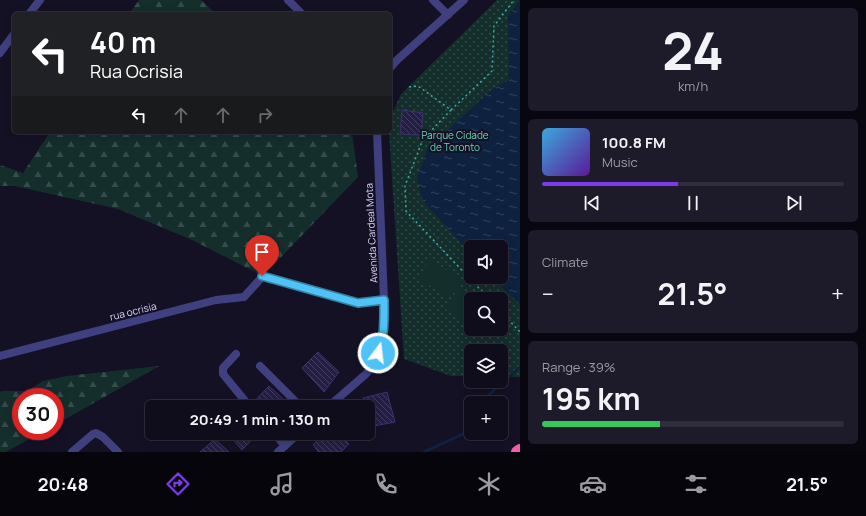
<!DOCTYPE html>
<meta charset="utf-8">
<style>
body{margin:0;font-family:Manrope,sans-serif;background:#1d1b29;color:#f1f3f6;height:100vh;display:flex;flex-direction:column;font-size:15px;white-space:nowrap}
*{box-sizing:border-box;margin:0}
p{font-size:13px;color:#9b9ca3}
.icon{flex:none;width:22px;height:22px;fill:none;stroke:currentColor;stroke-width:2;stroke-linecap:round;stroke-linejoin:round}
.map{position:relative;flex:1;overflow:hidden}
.side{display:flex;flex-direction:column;gap:8px;padding:8px;background:#08070f;width:346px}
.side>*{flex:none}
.guide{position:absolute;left:12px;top:12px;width:380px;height:122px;border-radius:6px;box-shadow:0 2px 10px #0003,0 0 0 1px #2f2d3b;background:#202124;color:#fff;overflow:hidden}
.buttons{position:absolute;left:464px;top:240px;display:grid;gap:8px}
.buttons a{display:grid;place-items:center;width:44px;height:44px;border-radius:6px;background:#0f0d1c;box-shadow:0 2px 10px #0003,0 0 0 1px #2f2d3b;font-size:20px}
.speed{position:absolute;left:12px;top:388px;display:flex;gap:8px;font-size:20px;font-weight:700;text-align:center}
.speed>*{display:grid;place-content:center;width:52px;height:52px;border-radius:50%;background:#0f0d1c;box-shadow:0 2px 10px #0003,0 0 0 1px #2f2d3b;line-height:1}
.speed .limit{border:6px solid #d22;background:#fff;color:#111}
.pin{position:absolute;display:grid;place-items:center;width:34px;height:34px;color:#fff;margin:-41px -17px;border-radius:50% 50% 50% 0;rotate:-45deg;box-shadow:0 0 4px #0007}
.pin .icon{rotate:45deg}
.me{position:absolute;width:44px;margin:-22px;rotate:15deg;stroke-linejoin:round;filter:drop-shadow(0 0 3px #0008)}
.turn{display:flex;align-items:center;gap:14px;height:84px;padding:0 12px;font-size:18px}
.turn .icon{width:52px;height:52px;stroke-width:2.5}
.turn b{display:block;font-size:28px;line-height:34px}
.lanes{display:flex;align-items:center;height:38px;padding:0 12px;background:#0003;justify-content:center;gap:20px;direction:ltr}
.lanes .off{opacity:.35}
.big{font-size:30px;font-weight:700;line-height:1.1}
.side .tile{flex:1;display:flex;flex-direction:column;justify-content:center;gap:6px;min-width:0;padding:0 14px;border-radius:6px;background:#1d1b29}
.side .dial{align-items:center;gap:0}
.dial b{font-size:52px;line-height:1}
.song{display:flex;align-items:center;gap:12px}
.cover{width:48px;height:48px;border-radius:6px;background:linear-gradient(135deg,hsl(200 70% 55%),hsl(270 70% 35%))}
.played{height:4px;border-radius:2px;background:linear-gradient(90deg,#7c3aed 45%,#2f2d3b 45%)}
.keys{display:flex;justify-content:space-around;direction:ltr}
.heat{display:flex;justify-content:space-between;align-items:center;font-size:22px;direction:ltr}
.charge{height:6px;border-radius:3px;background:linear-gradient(90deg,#34c759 39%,#2f2d3b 0)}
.trip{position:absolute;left:145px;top:400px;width:230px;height:40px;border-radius:6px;background:#0f0d1c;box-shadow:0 2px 10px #0003,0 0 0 1px #2f2d3b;font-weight:700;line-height:40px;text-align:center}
.tabs{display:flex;height:64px;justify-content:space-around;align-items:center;background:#06050b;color:#9b9ca3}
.tabs .icon{width:28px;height:28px}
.tabs .selected{color:#7c3aed}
.tabs b{font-size:18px;color:#f1f3f6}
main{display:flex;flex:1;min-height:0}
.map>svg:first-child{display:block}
.grass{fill:url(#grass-dots);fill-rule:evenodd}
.forest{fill:url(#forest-firs)}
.pitch{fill:#142e2c}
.water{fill:url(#water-ripples)}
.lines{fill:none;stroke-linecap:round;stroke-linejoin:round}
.stream{stroke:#0e2240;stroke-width:3}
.building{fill:url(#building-back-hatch);stroke:#3c326e}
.path{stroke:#39aea3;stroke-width:1.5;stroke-dasharray:2 3;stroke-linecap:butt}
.street{stroke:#404080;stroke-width:8}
.highway{stroke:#f25ca9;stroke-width:12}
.route-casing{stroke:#337fa1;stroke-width:10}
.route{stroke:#4fc3f7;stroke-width:7}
.labels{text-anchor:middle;stroke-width:4;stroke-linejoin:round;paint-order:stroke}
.park-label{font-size:10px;fill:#69d7b8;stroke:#141125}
.street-label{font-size:10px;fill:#dad7fc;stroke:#141125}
</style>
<main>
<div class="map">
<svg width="520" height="452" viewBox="0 0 520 452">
<defs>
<pattern id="grass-dots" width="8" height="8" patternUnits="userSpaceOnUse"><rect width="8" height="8" fill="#142e2c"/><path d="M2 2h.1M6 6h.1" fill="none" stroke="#364c4c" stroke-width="1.8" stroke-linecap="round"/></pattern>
<pattern id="forest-firs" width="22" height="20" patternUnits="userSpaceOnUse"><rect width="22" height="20" fill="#142e2c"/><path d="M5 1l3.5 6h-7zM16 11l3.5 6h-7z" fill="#364c4c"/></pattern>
<pattern id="water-ripples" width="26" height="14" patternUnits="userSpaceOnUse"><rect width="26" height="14" fill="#0e2240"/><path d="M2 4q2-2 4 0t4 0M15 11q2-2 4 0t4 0" fill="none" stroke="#30415c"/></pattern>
<pattern id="building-back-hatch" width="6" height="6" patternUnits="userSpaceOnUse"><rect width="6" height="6" fill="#251e44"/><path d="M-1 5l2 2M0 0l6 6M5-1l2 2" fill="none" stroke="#443e60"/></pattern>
</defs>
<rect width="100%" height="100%" fill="#141125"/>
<path class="grass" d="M497,0H520V377H501V351H471V376H451L404,359L389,132H390V118L401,94ZM471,247H501V277H471ZM471,299H501V329H471Z"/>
<path class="forest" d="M139,0H201L216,14H129Z
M50,132H352L358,177L263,276L192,240L118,209L15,186H0V165L23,173Z
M159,366L55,425V397H21V431H44L6,452H0V392L2,391H27L43,381L67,376Z"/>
<path class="pitch" d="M430,259L461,280L449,298L418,278Z
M458,288L475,299H471V324L445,309Z"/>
<path class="water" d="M520,0V304L507,292L492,277H501V247H471V254L422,200L417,178L427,149L491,90L509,80V64L508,15Z"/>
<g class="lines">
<path class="stream" d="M480,403L520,367
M424,452L463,434L471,418"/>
</g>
<path class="building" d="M402,110L423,113L421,135L400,134Z
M318,352L339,372L324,392L302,368Z
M269,386L292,407H252L251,405Z
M387,392L395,422L369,427L368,422V407H365L363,398Z
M227,433H258L242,450Z
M324,433H337L349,444L341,452H319L313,445Z
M215,439L229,452H200Z"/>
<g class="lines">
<path class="path" d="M409,87L418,86L451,110L492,71L494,26L514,0
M451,110L423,139L405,186L406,211L489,299
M501,312L520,332"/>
<path class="street" d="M288,0L302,14
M433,0L448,15
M29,14L40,0
M0,53L14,34
M390,68L397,60L464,0
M236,354L223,368V374L250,407
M0,356L216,300L244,297L263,276L358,303L384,300
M260,366L301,407
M328,407L366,374L375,361L382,346L384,331V300L377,132
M274,433L285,446
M72,452L93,434L96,433L103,437L118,452
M278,452L299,433"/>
<path class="highway" d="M517,452L520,450"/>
</g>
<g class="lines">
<g class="route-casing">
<path id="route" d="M262,276L358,303L384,300C384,318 385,336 378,353"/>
</g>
<use href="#route" class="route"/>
</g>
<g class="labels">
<g class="park-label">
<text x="455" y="139">Parque Cidade<tspan x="455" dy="12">de Toronto</tspan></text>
</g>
<g class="street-label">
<text transform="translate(371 233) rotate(-93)" y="4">Avenida Cardeal Mota</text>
<text transform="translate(133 311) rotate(-14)" y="4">rua ocrisia</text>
</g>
</g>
</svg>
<div class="buttons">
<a><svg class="icon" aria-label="sound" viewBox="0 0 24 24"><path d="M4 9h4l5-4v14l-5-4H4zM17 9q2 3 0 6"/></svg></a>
<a><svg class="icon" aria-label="search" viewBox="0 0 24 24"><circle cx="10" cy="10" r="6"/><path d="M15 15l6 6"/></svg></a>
<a><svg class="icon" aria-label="layers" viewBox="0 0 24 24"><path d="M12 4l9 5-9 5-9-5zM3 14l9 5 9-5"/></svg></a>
<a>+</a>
</div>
<div class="speed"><div class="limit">30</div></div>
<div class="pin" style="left:262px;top:276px;background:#d93025"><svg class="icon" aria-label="arrive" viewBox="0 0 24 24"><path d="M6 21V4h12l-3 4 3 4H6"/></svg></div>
<svg class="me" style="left:378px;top:353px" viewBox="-20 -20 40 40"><circle r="17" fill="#4fc3f7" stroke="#fff" stroke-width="3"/><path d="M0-11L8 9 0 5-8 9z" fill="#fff"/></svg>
<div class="trip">20:49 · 1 min · 130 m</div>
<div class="guide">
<div class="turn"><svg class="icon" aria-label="left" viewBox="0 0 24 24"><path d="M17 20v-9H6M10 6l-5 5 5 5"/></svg><div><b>40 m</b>Rua Ocrisia</div></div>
<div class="lanes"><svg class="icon" aria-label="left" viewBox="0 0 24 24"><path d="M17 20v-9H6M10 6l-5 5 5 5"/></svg><svg class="icon off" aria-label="ahead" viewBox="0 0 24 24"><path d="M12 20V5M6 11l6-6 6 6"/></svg><svg class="icon off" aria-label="ahead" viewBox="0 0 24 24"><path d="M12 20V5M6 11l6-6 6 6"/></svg><svg class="icon off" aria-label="right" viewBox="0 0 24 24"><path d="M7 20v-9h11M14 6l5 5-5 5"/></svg></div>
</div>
</div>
<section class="side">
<div class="tile dial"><b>24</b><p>km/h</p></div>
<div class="tile">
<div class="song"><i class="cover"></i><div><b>100.8 FM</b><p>Music</p></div></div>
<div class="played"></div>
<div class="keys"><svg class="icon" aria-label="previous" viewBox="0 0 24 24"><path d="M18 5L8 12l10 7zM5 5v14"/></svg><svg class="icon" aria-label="pause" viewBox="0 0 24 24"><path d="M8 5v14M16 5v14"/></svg><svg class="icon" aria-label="next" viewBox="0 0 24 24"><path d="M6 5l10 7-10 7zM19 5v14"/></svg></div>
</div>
<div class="tile"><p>Climate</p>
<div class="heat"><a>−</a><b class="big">21.5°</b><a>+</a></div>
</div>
<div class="tile"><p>Range · 39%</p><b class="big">195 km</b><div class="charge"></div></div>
</section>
</main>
<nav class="tabs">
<b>20:48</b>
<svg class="icon selected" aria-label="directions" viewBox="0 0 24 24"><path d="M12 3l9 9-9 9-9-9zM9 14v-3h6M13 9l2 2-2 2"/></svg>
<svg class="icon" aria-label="music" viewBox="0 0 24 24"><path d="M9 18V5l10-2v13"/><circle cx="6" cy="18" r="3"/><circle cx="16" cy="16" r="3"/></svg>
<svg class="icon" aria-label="phone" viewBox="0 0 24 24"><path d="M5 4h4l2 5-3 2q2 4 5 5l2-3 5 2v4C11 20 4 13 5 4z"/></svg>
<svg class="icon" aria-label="climate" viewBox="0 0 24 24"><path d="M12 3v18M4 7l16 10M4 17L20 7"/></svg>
<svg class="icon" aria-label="car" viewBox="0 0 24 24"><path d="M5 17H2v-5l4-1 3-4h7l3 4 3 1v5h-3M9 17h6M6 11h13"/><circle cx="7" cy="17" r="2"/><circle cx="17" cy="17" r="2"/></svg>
<svg class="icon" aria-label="filters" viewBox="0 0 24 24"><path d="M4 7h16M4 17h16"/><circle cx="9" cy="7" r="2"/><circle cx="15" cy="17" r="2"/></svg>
<b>21.5°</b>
</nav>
